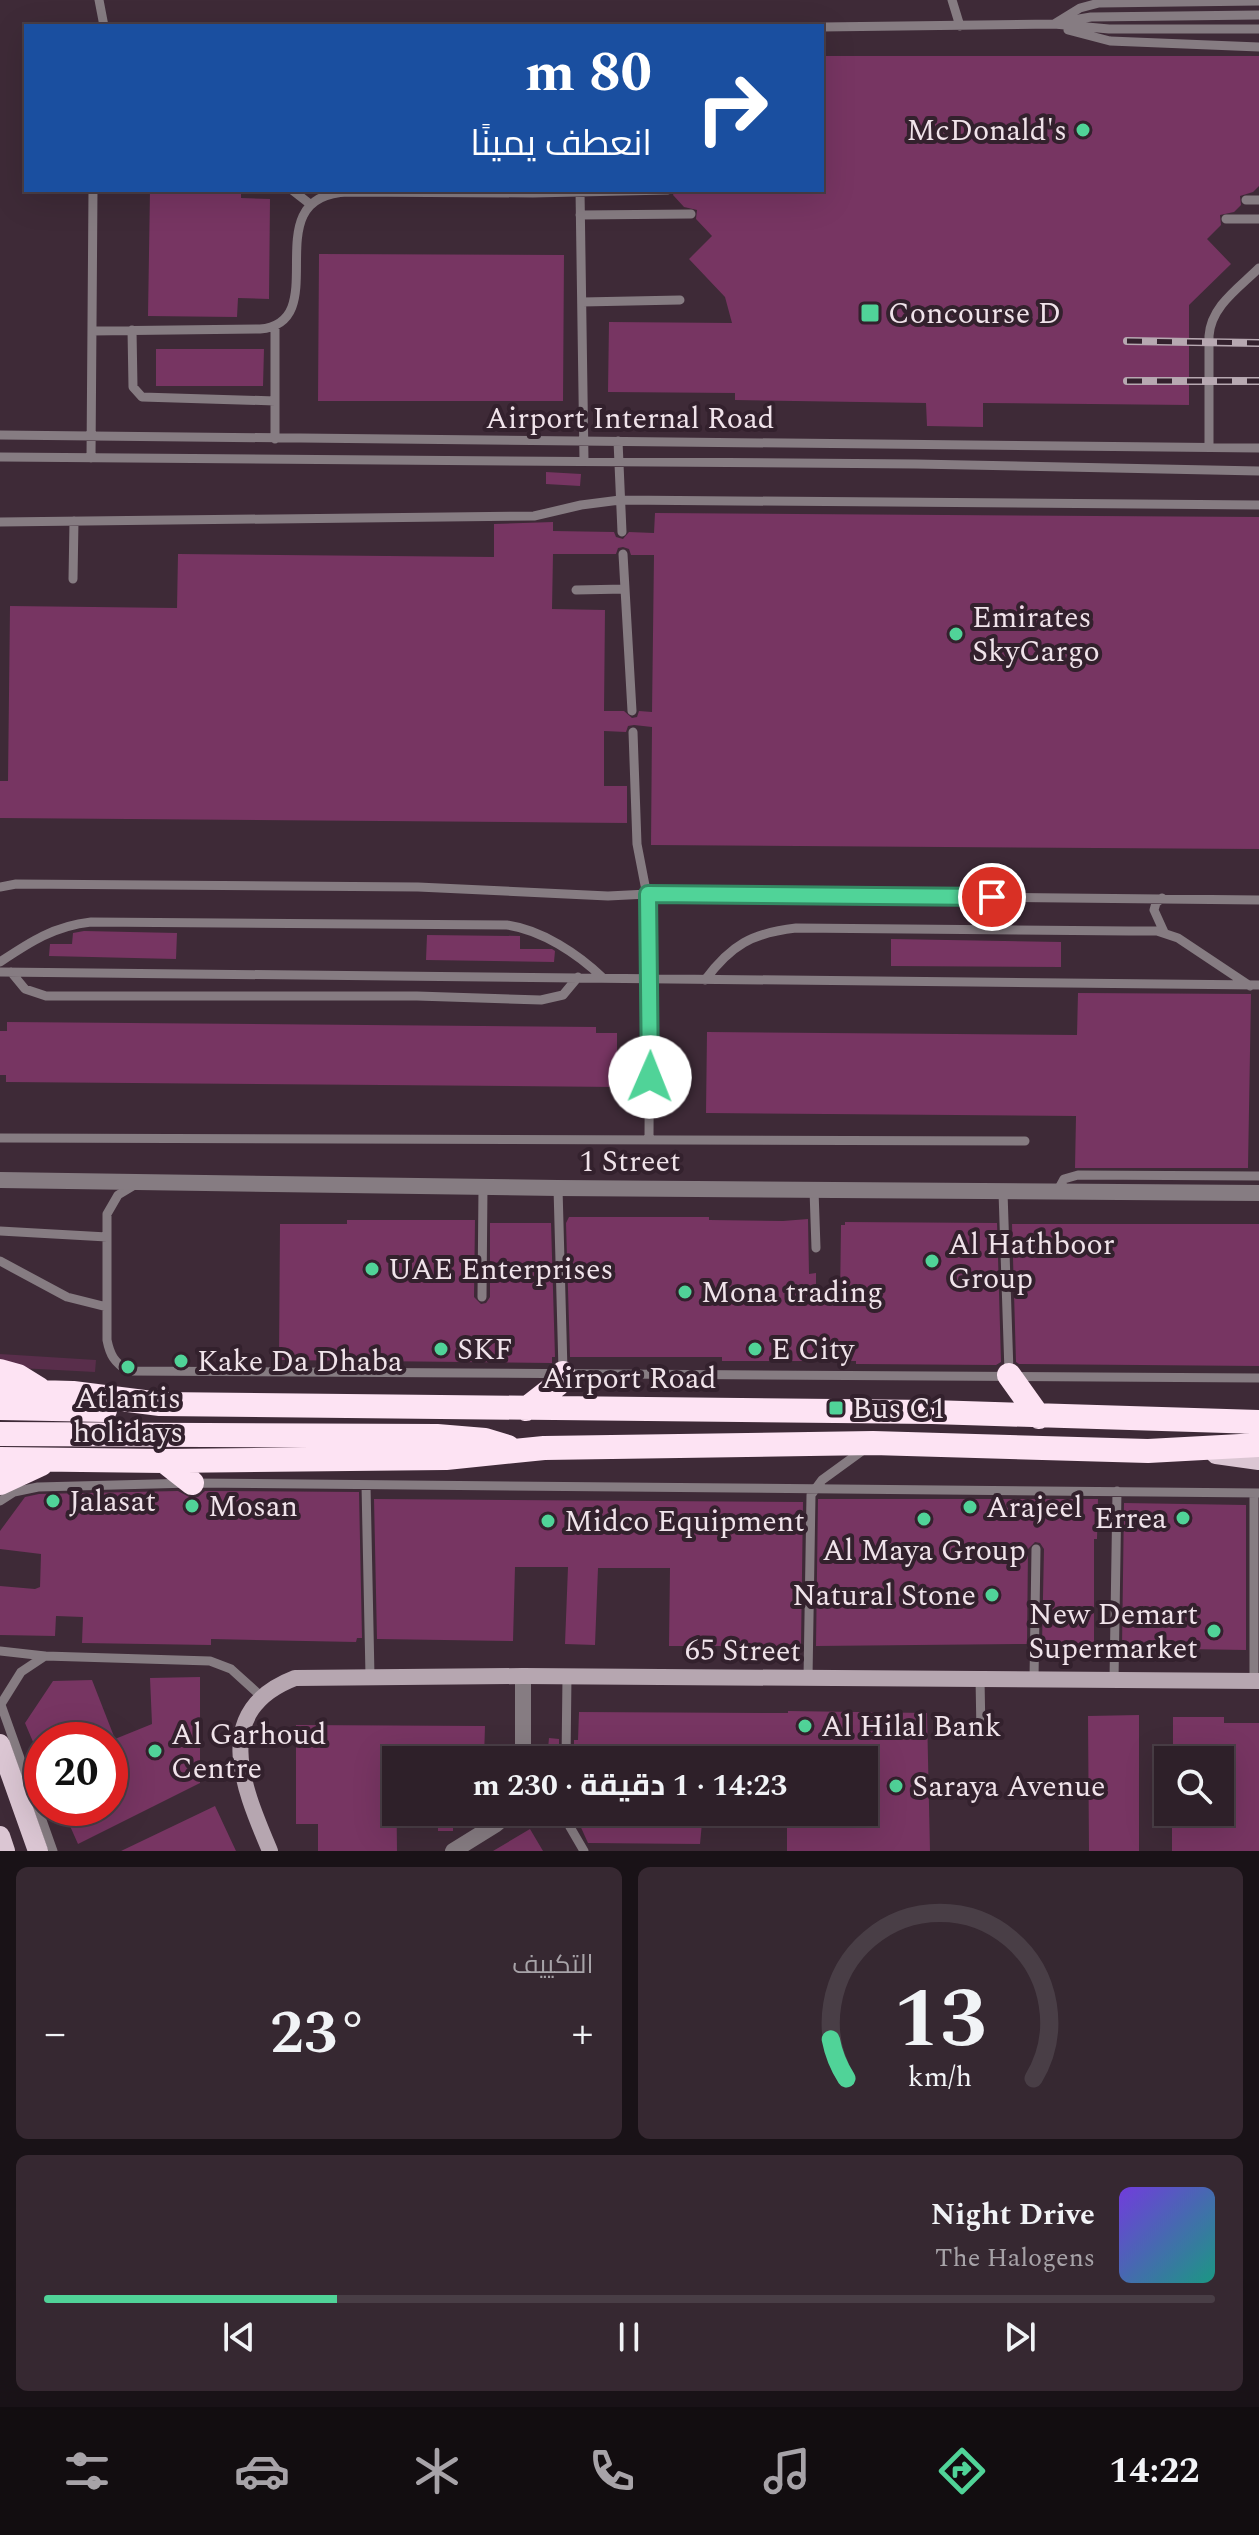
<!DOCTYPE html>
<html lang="ar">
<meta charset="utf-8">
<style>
body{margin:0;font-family:Spectral,Cairo,serif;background:#362831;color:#f1f3f6;direction:rtl;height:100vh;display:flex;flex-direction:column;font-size:30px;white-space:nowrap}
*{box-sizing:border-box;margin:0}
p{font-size:26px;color:#a7a3a8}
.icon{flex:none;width:44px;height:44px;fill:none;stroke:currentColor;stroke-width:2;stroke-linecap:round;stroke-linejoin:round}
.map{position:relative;height:1851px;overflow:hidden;direction:ltr}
.panel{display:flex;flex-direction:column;gap:16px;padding:16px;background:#191217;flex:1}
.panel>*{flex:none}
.banner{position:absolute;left:24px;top:24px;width:800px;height:168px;border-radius:0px;box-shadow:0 8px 32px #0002,0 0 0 2px #493e46;direction:rtl;background:#1a4fa0;color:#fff;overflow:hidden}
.buttons{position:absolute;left:1154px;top:1746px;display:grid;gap:16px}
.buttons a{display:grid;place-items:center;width:80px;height:80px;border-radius:0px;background:#2e2029;box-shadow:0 8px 32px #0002,0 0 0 2px #493e46;font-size:40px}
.speed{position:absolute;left:24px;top:1722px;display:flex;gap:16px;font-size:40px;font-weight:700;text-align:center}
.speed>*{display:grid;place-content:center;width:104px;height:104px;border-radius:50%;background:#2e2029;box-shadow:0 8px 32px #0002,0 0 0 2px #493e46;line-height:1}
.speed .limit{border:12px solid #d22;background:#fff;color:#111}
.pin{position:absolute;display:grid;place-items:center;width:68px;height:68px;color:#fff;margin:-34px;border:4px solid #fff;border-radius:50%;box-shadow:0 2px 8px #0007}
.me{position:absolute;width:88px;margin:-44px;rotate:1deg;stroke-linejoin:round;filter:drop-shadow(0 0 6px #0008)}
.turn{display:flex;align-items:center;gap:28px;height:168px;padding:0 40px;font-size:36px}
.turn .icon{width:104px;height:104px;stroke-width:2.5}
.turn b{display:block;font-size:56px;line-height:68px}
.big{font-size:60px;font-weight:700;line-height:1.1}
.panel .card{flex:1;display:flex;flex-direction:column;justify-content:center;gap:12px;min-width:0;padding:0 28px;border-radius:12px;background:#362831}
.panel .dial{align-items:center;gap:0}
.dial svg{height:208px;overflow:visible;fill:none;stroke:#493e46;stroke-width:7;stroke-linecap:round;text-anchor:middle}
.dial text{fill:#f1f3f6;stroke:none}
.song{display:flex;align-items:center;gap:24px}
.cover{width:96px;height:96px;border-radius:12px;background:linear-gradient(135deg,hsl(260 70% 55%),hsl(170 70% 35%))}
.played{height:8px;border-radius:4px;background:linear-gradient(90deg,#50d398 25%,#493e46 25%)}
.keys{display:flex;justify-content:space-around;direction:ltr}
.heat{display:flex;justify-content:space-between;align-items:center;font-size:44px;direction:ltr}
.panel .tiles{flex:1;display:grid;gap:16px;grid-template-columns:1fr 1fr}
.card:last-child{grid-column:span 2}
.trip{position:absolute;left:382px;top:1746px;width:496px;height:80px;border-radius:0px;background:#2e2029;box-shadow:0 8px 32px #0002,0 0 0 2px #493e46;font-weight:700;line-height:80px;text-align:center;direction:rtl}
.tab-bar{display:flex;height:128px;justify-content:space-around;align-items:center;background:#120d10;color:#a7a3a8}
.tab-bar .icon{width:56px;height:56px}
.tab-bar .active{color:#50d398}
.tab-bar b{font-size:36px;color:#f1f3f6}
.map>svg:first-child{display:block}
.green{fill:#592e4b}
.building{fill:#773562;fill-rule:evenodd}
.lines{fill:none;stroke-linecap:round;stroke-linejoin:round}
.lane{stroke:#867c82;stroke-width:9}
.street{stroke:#867c82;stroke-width:16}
.secondary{stroke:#b6a6b0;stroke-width:16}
.primary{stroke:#dbc6d3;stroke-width:20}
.highway{stroke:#fde3f3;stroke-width:24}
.rail-casing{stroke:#b7a8b1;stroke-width:8}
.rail{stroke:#33212d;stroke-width:5;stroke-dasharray:15;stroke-linecap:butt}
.route-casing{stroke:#348963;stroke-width:20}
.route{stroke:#50d398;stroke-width:14}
.poi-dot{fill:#50d398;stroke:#33212d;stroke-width:3}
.labels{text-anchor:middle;stroke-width:8;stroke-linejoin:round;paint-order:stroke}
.poi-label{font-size:30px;fill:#f0e3ea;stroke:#33212d;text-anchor:start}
.street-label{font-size:30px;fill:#f0e3ea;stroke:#33212d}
</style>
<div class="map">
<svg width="1259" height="1851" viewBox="0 0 1259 1851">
<rect width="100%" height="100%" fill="#3e2a37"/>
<path class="green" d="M0,1354L96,1360L95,1372L0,1367Z"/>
<path class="building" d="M822,56H1259V186L1253,192L1240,196L1241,205L1234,212L1220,215L1221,225L1207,239L1231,264L1189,305V405L983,403V427L927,426L926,403L735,400V393L608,392L609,322L732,323L725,297L689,259L712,236L696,219L697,210L684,207L673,195L675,190H822Z
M150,190H241V198L270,199L269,299L238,298L237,317L148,316Z
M319,254L564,255L563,401H318Z
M156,349H264L263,386H156Z
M546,472L581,474L580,486L546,484Z
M655,513L1259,517V849L651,845L652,727L634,725L628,726L626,732L604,731V786H627V823L0,818V781H8L10,606L177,608L178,554L494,557V524L553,522V531L614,532L616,537L623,539L629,532L654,533ZM623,547L629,549L631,555H654L652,712L639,711L637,717L632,718L624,711H604L605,610L552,609L553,554H616L618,548Z
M84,931L177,933L176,959L49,956L50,944H72L73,933Z
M427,935L520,936V949H552L555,951L554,962L426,960Z
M891,939L1061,942V967L891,966Z
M1078,993L1251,994L1248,1168H1075L1076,1116L706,1113L707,1032L1077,1035Z
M7,1022L596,1027V1033H617V1061H624V1079H635V1094L617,1093L618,1087L6,1082V1075H0V1031H7Z
M569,1217H709V1220L783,1221L808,1219L809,1274L816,1273V1302H840L841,1225H845V1222L997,1223L1001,1362L996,1365L856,1364V1361H722V1357H570L566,1223Z
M347,1220H475L474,1297L481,1304L486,1303L490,1297V1223H551L555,1357H552V1363L279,1360L280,1224H347Z
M1012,1224H1259V1366L1019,1364L1016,1362Z
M178,1491L191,1498L198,1497L205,1491L359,1492L362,1638H357L356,1642L211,1639V1645L82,1643L83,1617L56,1616L55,1636L0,1635V1586L35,1589L40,1587L41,1554L0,1549V1531L25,1497L39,1494Z
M374,1499L803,1502L801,1646H669L670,1568H598L595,1645L565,1644L568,1567H515L513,1641L377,1639Z
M818,1499H1098L1097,1539H1094V1644H1042L1044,1549L1040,1543L1035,1542L1028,1549L1027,1644L816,1646Z
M1124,1503L1246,1505V1650L1122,1648Z
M200,1677V1783L78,1844L62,1808H110V1742L114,1740H42V1763L25,1723L53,1681L92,1680L115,1739L152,1724L150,1678Z
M788,1711L927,1713L930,1851H787V1812H864V1760H574V1740H578L579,1712L788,1713Z
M1139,1715V1851H1089L1088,1716Z
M1173,1717H1224V1723H1259V1851H1172V1812H1220V1760H1173Z
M296,1725L485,1726L484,1758L396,1760L397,1851H318V1824H296Z
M549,1738L559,1739V1760L547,1759Z
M215,1806L236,1851H121Z
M438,1812H453V1831H438Z
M574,1812H703L700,1844L588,1843Z
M530,1829L543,1851H493Z"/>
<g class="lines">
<path class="lane" d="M99,0L104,26
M952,0L960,26
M1061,22L1091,17L1259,15
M1054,24L1080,8L1099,3L1259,1
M822,27L1054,24L1109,29H1259
M1068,30L1110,41L1259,47
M292,190L310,204
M580,190L584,460
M1246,200H1259
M580,215L691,214
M1226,219H1259
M582,302L680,300
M275,326V439
M132,330L133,387L142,397L275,401
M92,331L260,329C337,322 251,195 348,192L533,193L668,190
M0,435L1259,448
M618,441L622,532
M1209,447V336C1211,306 1239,288 1259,268
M0,457L916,464L1259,471
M91,458L93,190
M0,522L534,516L581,505L620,500L1259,505
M623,554L632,711
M73,579L74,521
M576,590L625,589
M633,732L637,844L650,911L649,1140
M0,887L16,884L418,887L608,896L648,894L1259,900
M1162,898L1156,903L1154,910L1164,932
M0,962C30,942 54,926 91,922L507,925C542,930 578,954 603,978
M0,972L1259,985
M11,972L25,989L46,996H417L541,1000L563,995L578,977
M705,980C731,945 752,933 796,928L1129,931H1157L1178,938L1250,986
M0,1138L1025,1141
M133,1186L118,1195L107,1214V1340C110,1355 114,1362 128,1371L1259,1378
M558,1188L563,1370
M814,1190L816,1248
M1003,1192L1009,1372
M1057,1192L1064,1179L1078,1175L1259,1176
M0,1231L107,1237
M0,1261L67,1297L107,1307
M482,1297L483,1187
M366,1485L370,1676
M1254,1493V1681
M0,1501L14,1492L38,1487L192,1483L1259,1493
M0,1651L45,1656L210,1661L231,1669L262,1697
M808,1678L811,1495L822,1480L866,1448
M980,1678L981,1734
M1034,1679L1036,1549
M1114,1680L1117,1491
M0,1702L53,1851
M1,1704L21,1672L45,1656
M566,1760L567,1676
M566,1812L570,1827L584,1851"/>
<path class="street" d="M0,1180L558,1188L1259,1193
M523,1676V1760
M453,1851L495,1825L511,1812"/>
<path class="secondary" d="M270,1851C244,1789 209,1711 295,1678L523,1676L1259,1681"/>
<path class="primary" d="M1216,1454L1259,1460
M0,1744L38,1851
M0,1836L5,1851"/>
<path class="highway" d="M0,1371L18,1376L39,1389
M1009,1375L1039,1417
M0,1391L73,1393L160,1404L932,1412L1259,1422
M0,1408L105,1410
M526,1409L558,1384L563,1373
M0,1434L437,1436L485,1440L508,1447
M0,1459L164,1461L446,1458L544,1448L873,1443L1148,1451L1259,1445
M164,1461L192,1483
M0,1483L41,1464"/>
<g class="rail-casing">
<path id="rail" d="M1127,341L1259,343
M1127,381H1259"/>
</g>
<use href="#rail" class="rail"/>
</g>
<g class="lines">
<g class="route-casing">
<path id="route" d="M650,1077L648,894L992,897"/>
</g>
<use href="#route" class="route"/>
</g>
<g class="poi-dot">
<circle cx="1083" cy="130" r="8"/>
<rect x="860" y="303" width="20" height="20" rx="4"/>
<circle cx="956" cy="634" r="8"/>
<circle cx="932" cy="1261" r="8"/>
<circle cx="372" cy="1269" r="8"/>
<circle cx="685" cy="1292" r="8"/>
<circle cx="441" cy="1349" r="8"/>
<circle cx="755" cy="1349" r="8"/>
<circle cx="181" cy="1361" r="8"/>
<circle cx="128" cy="1367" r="8"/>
<rect x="828" y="1400" width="16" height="16" rx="4"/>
<circle cx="53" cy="1501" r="8"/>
<circle cx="192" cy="1506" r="8"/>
<circle cx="970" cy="1507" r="8"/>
<circle cx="1183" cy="1518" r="8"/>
<circle cx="924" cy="1519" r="8"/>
<circle cx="548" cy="1521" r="8"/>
<circle cx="992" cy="1595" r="8"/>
<circle cx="1214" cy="1631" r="8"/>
<circle cx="805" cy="1726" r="8"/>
<circle cx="155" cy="1751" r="8"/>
<circle cx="896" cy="1786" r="8"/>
</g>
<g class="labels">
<g class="poi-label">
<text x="1067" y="140" text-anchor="end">McDonald's</text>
<text x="888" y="323">Concourse D</text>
<text x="972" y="627">Emirates<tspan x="972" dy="34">SkyCargo</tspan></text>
<text x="948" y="1254">Al Hathboor<tspan x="948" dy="34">Group</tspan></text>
<text x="388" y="1279">UAE Enterprises</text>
<text x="701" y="1302">Mona trading</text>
<text x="457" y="1359">SKF</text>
<text x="771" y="1359">E City</text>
<text x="197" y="1371">Kake Da Dhaba</text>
<text x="128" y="1408" text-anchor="middle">Atlantis<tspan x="128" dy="34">holidays</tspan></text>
<text x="852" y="1418">Bus C1</text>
<text x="69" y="1511">Jalasat</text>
<text x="208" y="1516">Mosan</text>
<text x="986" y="1517">Arajeel</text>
<text x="1167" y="1528" text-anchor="end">Errea</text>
<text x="564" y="1531">Midco Equipment</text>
<text x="924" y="1560" text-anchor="middle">Al Maya Group</text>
<text x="976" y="1605" text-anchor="end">Natural Stone</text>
<text x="1198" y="1624" text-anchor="end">New Demart<tspan x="1198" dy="34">Supermarket</tspan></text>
<text x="821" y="1736">Al Hilal Bank</text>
<text x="171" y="1744">Al Garhoud<tspan x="171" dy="34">Centre</tspan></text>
<text x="912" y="1796">Saraya Avenue</text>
</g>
<g class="street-label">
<text x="630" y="428">Airport Internal Road</text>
<text x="630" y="1171">1 Street</text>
<text x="629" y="1388">Airport Road</text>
<text transform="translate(743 1650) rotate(1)" y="10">65 Street</text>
</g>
</g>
</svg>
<div class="buttons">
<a><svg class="icon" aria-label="search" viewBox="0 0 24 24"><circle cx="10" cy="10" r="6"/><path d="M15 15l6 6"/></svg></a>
</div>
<div class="speed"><div class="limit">20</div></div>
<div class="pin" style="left:992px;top:897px;background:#d93025"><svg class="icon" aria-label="arrive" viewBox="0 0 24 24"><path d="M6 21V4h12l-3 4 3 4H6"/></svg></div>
<svg class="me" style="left:650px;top:1077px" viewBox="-20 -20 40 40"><circle r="19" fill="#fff"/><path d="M0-13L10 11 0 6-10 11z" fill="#50d398"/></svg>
<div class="trip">14:23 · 1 دقيقة · 230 m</div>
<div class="banner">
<div class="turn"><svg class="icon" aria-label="right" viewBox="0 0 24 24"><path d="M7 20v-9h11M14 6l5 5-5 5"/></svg><div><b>80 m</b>انعطف يمينًا</div></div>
</div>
</div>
<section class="panel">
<div class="tiles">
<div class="card dial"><svg viewBox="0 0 100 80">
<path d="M14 69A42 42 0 1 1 86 69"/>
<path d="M14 69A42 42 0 0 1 8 54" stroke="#50d398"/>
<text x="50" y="56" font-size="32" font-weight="700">13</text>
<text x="50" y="72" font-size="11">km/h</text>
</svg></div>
<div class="card"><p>التكييف</p>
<div class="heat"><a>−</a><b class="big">23°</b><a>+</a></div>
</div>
<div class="card">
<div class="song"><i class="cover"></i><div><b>Night Drive</b><p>The Halogens</p></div></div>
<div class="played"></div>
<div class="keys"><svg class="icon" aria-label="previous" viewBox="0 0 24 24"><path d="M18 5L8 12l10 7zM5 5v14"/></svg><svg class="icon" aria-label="pause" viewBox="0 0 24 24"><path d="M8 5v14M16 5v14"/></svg><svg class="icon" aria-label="next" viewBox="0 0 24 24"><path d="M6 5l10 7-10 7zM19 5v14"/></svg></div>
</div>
</div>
</section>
<nav class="tab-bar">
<b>14:22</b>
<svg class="icon active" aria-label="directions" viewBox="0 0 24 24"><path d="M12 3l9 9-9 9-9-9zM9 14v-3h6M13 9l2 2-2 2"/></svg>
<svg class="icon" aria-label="music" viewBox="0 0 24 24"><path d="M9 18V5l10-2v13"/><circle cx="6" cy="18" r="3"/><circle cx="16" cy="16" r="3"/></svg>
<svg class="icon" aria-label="phone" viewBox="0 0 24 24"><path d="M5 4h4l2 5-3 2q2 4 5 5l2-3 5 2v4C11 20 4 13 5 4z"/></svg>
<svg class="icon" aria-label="climate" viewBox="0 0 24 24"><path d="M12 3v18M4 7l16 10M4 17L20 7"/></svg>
<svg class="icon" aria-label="car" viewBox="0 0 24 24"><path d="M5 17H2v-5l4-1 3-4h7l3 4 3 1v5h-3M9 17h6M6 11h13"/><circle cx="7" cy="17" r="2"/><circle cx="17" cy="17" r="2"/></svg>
<svg class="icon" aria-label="filters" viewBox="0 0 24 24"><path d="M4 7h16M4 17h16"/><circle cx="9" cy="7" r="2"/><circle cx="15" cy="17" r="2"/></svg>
</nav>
